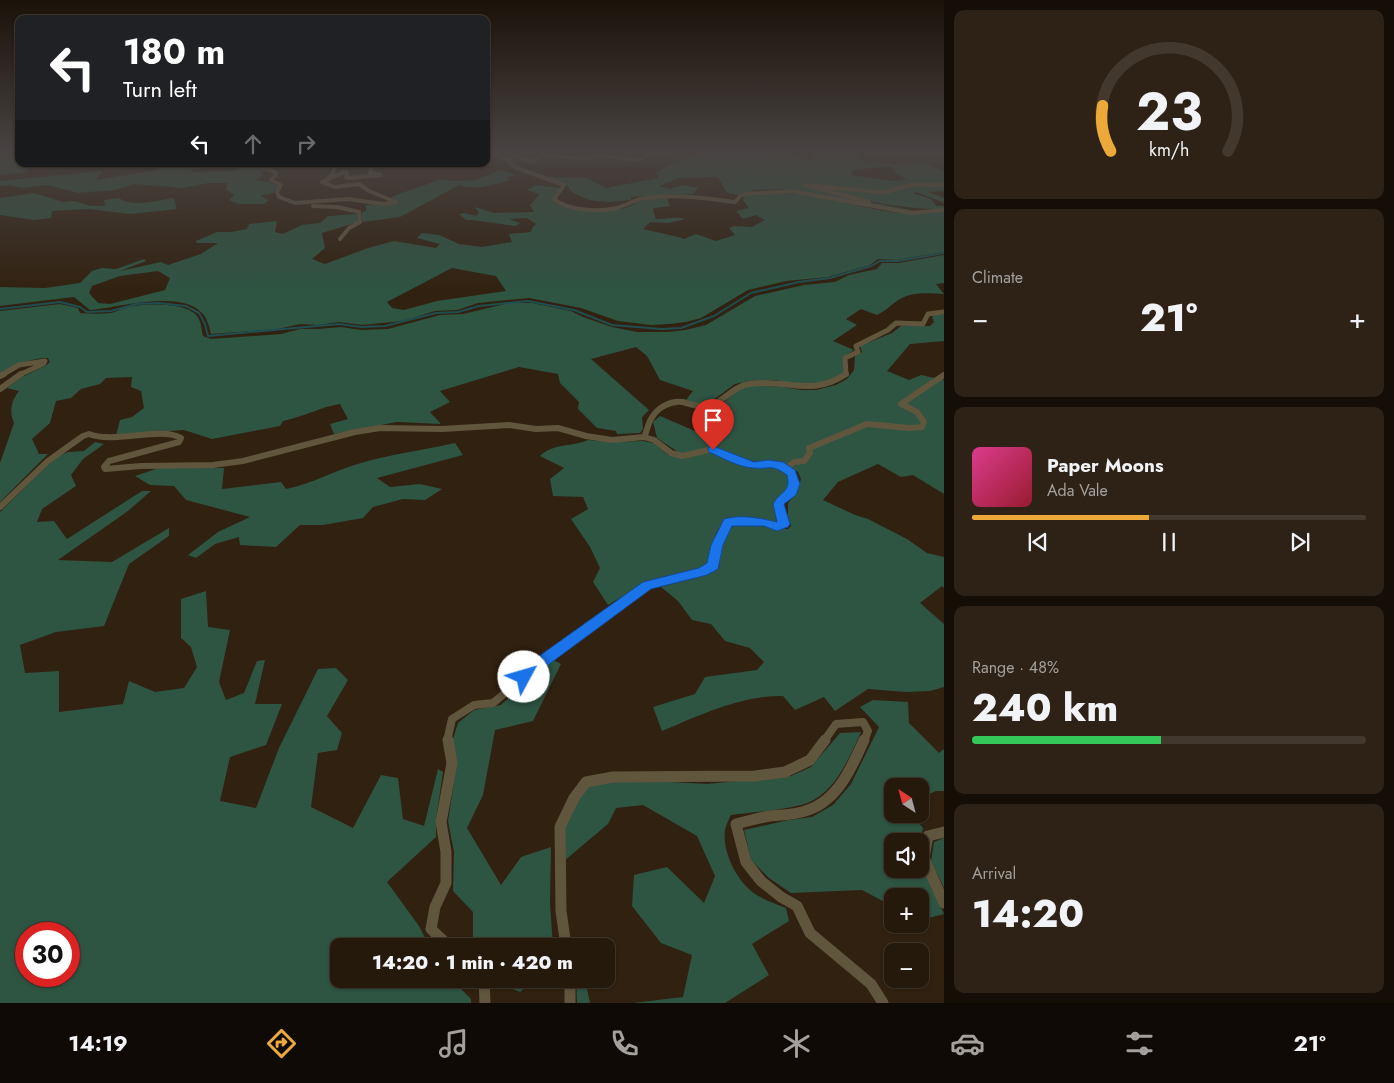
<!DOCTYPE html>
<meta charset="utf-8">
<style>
body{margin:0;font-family:Jost,sans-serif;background:#2d2215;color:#f1f3f6;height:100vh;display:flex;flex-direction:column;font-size:19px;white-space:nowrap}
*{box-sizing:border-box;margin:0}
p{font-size:16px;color:#a3a09d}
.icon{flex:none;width:28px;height:28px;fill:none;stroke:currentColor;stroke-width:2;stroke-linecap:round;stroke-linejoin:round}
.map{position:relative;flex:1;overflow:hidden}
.sheet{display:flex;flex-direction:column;gap:10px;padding:10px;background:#140e07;width:450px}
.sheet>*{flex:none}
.hud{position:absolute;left:15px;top:15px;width:475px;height:152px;border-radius:10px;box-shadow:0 1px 4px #0004,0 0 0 1px #42382d;background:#202124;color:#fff;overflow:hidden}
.needle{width:32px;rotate:324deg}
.buttons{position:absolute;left:884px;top:778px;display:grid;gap:10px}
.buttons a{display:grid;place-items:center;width:45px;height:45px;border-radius:10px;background:#25190c;box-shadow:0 1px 4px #0004,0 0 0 1px #42382d;font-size:25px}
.speed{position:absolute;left:15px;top:922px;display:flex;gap:10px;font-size:25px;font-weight:700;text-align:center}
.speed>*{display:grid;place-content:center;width:65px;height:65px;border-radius:50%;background:#25190c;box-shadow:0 1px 4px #0004,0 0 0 1px #42382d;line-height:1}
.speed .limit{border:8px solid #d22;background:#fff;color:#111}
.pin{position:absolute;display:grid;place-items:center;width:42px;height:42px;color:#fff;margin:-51px -21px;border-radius:50% 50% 50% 0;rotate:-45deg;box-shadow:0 0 5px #0007}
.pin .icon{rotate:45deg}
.me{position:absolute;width:55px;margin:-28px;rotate:51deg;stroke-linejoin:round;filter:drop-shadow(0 0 4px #0008)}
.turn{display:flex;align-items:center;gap:18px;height:105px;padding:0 25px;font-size:22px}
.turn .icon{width:65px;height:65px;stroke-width:2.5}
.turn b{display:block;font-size:35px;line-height:42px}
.lanes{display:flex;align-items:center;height:48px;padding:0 25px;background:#0003;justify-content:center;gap:25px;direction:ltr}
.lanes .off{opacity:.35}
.big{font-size:38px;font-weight:800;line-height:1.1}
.sheet .widget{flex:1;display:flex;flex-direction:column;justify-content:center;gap:8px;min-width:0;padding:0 18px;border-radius:10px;background:#2d2215}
.sheet .dial{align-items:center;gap:0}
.dial svg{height:130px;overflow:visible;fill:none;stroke:#42382d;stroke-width:7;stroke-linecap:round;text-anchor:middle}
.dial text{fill:#f1f3f6;stroke:none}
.song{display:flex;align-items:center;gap:15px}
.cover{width:60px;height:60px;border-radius:8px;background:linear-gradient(135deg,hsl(330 70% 55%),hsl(350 70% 35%))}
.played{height:5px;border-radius:2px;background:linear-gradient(90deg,#eca93a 45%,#42382d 45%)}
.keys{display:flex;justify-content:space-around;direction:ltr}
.heat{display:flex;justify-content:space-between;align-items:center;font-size:28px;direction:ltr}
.charge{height:8px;border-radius:4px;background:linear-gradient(90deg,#34c759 48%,#42382d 0)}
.trip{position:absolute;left:330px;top:938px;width:285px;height:50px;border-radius:10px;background:#25190c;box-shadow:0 1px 4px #0004,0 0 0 1px #42382d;font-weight:800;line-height:50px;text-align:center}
.tab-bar{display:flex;height:80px;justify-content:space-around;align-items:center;background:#0f0a05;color:#a3a09d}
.tab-bar .icon{width:35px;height:35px}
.tab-bar .current{color:#eca93a}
.tab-bar b{font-size:22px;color:#f1f3f6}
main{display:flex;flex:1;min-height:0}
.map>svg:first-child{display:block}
.green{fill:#2e5442;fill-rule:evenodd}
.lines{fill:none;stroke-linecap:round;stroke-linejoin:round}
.stream{stroke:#1e4e50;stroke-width:2}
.street-far4{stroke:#60563e;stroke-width:4}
.street-far3{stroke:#60563e;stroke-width:5}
.street-far2{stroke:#60563e;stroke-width:6}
.street-far1{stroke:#60563e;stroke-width:8}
.street{stroke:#60563e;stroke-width:11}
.route{fill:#1a73e8;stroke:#114b97}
</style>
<main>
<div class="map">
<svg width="944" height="1003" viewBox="0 0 944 1003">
<rect width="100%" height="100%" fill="#312110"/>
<path class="green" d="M0,150H19V164H60L61,165L107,164L67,168L36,167L28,168L27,172L0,175Z
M779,150L778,152L810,158L816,153L801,151L849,150L853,151L849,153L865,157L857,159L896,165L918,161L944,171V184H910L885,191L843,189L804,183L803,185L841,196L915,211H906L789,189L755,190L738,195L727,193L718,177L679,178L659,186L670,189L683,185L698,188L693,194L631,197V200L609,202L589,200L573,193L565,183L546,177L587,178L606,188L659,178L656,173L679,158L709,153L706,151ZM889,166L896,169L893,171L907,180L893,181L851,175L852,170Z
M176,164H211V167L190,170L193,172L231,171L251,165L266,169L261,172L263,175L256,180L269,182L279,186L273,193L260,196L269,200L264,204H239L229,200L234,195L226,189L227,183H208L183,188L135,184L115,190L78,193L47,185L23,188L9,185L0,186V181L103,171L95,180L158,170L157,167Z
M500,170L517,175L507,177L509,180C492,185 477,191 459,185L400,217L362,222V213L367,210L365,205L396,204L398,202L391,197L441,179L454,181L476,180Z
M536,185L560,188L552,199C565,213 604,212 622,209C629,207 634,204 640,201C648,198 658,199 667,198L670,206L654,208L653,211L656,219C666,219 676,216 685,219L669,223L650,222L643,229C657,233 670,234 684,239L696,234L716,241L735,235L729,228L734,226L752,227L765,220L756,215L743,219L736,211L749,208L743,200L744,196C800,184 854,210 909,214C920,215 933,212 944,211V252L897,260L878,259L870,265L828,277L786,281L748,290L701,318L686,322L670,324L651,325L618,321L581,308L529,298L478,303L457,310L435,311L403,321L362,325L339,322L318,325L300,324L278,329L211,334C209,326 207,318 202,313C180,289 117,308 90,310L74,297L0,306V287L45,288L80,283L92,271L102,268L116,269L144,259L146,261L120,271L161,262L168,265L201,254L218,243H197L196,241L217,232H232L247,229L249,224L277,221L275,232L283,234L302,225L320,223L328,216L357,214L358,222L322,233L325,248L312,259L325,264L368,248L394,241L436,248L440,244L417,238L422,233L439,235L459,244L482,247L512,242L509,234L531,232L532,228L536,224L527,218L509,219L520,223L516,226C507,225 472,219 466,220L459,214L464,213L476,216L479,213L475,207L494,213L534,212L530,205L540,194L527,190ZM452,268L496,276L506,291L437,301L404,310L392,308L387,302ZM158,271L170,278L165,290L110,304L98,303L89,293L92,286L120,276Z
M810,185L883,193L912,186H944V191L928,192L944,198V203L917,192L912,193L931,199L936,206H944V209C898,210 854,198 810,185Z
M34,193L63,202L74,201L91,206H105L104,200L119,198C132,208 159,200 174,198L177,209L130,214L89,209L52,211L51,218L34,220L0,215V198Z
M944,255V283L936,284L944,294C929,293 910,291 897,301C890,306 885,311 877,315L861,309L846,319L857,325L833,341L854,350L843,357L844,373L835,380L801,386L776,380L749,381L735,384L709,403L700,404L686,400L693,391L660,380L647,356L636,347L591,359L649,410L642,417L643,429L640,433L617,434L616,431L597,428L578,409L579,402L560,383L558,374L519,367L440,391L450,402L430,412L441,424L397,422L334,434L330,424L348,419L340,404C320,407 303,417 283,421L280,426L212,439L184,430L116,435L120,420L132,417L144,408L141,391L131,387L132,377L106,378L100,384L81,389L71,398L56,401L50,423L32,439L39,454H48L0,502V463L14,423C9,411 11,401 19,391L7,388L22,377L45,366L50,362L48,358C30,358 16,365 0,374V311L60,304L78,308L80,313C90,314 100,314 111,313C116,312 120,309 125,308C141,303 185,302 196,315C202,322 201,328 203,336L211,339L281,334L300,329H318L341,327L361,330L388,329L440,315L463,314L509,303H532L571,311L583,317L612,327L637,332H668L685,330L706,325L755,296L804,285L835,282L849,275L877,269L882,263H899Z
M935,315H944V341L910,344L887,371L909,380L921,375L944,380V494L913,475L901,477L878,464L838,482L823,500L855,515L868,519L907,539L927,553L944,557V588L942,586L920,603L944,624V687L930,691L906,692L868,689L835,711L824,697L795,710L783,696C741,695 700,715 662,731L653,707L695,694L705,677L757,670L764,662L750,648L725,641L711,624L692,620L678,601L661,587L707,575L719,568L721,547L731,527C751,521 768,529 788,529L791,526L788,516V503L797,493L801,479L798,472L789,466L777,462H754L724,452L681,454L657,438L653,422L660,416L702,434L717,420L697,410L715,408L722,404L738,390L752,385L783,387L801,390H816L836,385L847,379L854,370L855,356L862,352L860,346L892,333L901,326H930L934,322L932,317Z
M588,440L613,442L643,441L653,443L668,455L679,458L714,452L779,467L788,473L790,490L775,502L781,523C774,523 769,520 762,519C719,514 716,523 710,563L701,570L646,582L608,605L593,582L600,568L590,547L571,519L588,509L583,497L553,496L550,479L564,468L540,456C553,443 572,447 588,440Z
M95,442L104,444L83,459L71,475L76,486L42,509L37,522L54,521L67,539L142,491H151L128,511L58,560L112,562L169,528V536L129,564L104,626L56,632L20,645L25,673L59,671V712L123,704L129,681L155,692L184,688L197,667L191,647L181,638V599L206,591L208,627L230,630L219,682L226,700L244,693L257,661L265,660L255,704H282L266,745L230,757L220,801L256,808L279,748L318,669L336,668L348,680L327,716L342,733L337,750L318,753L311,807L353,828L381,775L398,778L403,819L424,826L438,769L443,772L436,820V837L387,882L419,926L429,946H339V979H451L471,999V1003H0V512L55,458L68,452L84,451ZM26,934H69V976H26Z
M455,443L463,455L377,478L390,487L420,484L442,489L425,500L403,499L373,507L363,518L323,525H300L276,547L240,545L239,537L215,544L196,558L188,555L218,532L250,517L186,500L174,486L150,485L135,476L159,468H224L222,489L281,482L286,489C312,484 335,470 361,463C392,454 424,450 455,443Z
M551,659L561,664L533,721L495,730L483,795L467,828L501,885L521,857L551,847L550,904L553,946H478L473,938V912L453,891L454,852L448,821L457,762L452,742L458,723L474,710L501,705Z
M873,700L908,702L909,723L939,753L944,749V791H936L920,798V786H892V814H911L923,828L920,843V841H892V869H920V861L944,914L921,920L920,896H892V906L862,890L791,893L769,878L751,860L744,830L789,820L812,817L833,805L851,784L879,727L860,707Z
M861,732C849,758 836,792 807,803C789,810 751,812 731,815C729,819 726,825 725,830C722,850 735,877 750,890C760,899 774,903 786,908L789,921L752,944L769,975L725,1003H633L683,997L692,955L661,943L632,906L634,875L667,867L704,903L715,876L697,836L643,805L616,808L608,824L564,861L563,830L578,798L588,786L616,781H652L707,784L791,776L811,767L840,733Z
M944,838V888L931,861L934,842Z
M496,979H536L520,992L498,983Z
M576,979H585L590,1003H577Z"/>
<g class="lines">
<path class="stream" d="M0,309L60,302L80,307L87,312L111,311L137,304L158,303L186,306L199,313L205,324L208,336L339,324L361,327L385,326L436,313L458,312L479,306L528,301L574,310L612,325L661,329L681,328L714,316L751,293L799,282L830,278L871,266L880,261H898L944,253"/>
<path class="street-far4" d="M679,150L650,154L639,160L596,155L589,158L540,156L533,162L515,156L509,159L513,166L517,168L564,185L554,199C569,211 599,212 617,208C627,205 636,199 646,198C676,194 706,198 735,202L740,196L745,194L791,191L911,213L944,210
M486,156L497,155L510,162
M252,164L275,172L276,174L271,180L281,185L277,192L279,197L295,203L348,199L383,204L396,202L369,191L359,184L335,187L322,182L344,172L347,173L346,177L348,178L381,175L370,172L372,164
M417,164L430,166V164
M328,178L333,174L335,164
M869,202L805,185L878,192H887L910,185H944
M313,206L337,207L359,212L360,222L349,228L340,239"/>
<path class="street-far3" d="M2,375L19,365L45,361L43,364L19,375
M844,375L846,374L845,358L858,352L856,346L888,330L896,323L923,324L928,314L944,312"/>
<path class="street-far2" d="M0,376L4,374
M0,389L21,374
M644,437L654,440L671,453L682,456L713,449L736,460L754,465L768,463L779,465L791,473L792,488L778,504L784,524L777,525L756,521L728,522L721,536
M785,469L794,462L804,461L810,453L809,448L867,424L909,428L922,427L924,422L917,412L901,404L944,375
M0,507L48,461L83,436L89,434C114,444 161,426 181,438L179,442L109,461L104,467L105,469L141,466L213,465L243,461L355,432L380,428L442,429L509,425L536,429L558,428L586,436L612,440L644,437C647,431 648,424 651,419C657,408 670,400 683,402C690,404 698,407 705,406C722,405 732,386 749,384C787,378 810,398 846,374"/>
<path class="street-far1" d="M447,741L452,719L474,705L493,703L547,658L647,585L702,572L713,565L717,545L722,534
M824,741L836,724L863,722L868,731L864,741"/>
<path class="street" d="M448,740L452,763L441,822L446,852V883L435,907L431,929L449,946
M864,740C852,767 838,800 808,810C796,815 783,815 770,816C758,818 747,821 736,824L746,862L761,881L781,897L797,906L810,933L871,984L883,1003
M944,832L928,836L924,858L944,903
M566,946L561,911L560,827L574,798L586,782L613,777L755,776L785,772L810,760L825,740
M484,979L485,1003
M570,979V1003"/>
</g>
<linearGradient id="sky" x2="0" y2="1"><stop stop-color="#1b1209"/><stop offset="0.52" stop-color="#484342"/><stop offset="1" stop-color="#484342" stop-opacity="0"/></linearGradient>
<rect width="944" height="291" fill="url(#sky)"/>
<path class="route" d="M713,446L754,462L768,460L783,462L795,470L800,484L796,495L784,504L790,524L788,527L777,531L764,526H732L723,545L718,569L707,575L651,589L552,662L529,681L524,683L519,681L517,677L519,672L542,654L643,582L699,568L707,563L711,545L724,519C742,514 760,518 777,522L773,504C781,490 791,493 787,475C770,463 770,470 753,468C738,467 723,458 709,452L708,450L709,447Z"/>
</svg>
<div class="buttons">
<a><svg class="needle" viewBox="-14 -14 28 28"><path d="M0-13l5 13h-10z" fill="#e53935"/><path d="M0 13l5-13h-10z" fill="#a3a09d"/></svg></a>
<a><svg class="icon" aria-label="sound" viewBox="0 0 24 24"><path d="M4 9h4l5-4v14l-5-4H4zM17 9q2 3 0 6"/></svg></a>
<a>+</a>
<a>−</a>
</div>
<div class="speed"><div class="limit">30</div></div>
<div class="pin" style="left:713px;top:450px;background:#d93025"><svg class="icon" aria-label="arrive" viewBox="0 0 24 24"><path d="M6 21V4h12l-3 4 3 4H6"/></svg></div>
<svg class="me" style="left:524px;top:677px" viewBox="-20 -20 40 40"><circle r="19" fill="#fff"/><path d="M0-13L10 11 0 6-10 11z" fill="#1a73e8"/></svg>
<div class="trip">14:20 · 1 min · 420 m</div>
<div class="hud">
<div class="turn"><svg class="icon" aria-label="left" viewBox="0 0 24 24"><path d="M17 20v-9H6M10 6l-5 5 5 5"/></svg><div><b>180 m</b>Turn left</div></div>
<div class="lanes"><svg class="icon" aria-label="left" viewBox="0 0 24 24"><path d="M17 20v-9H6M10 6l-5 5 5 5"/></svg><svg class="icon off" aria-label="ahead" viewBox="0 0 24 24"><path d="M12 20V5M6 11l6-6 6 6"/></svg><svg class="icon off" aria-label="right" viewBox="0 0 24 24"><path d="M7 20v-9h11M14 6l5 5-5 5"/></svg></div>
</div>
</div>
<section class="sheet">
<div class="widget dial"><svg viewBox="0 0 100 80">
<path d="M14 69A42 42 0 1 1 86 69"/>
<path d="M14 69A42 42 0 0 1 9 41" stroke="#eca93a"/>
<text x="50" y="56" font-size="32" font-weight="700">23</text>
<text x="50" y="72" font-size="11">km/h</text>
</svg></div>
<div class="widget"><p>Climate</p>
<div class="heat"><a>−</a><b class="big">21°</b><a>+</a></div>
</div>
<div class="widget">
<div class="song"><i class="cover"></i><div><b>Paper Moons</b><p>Ada Vale</p></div></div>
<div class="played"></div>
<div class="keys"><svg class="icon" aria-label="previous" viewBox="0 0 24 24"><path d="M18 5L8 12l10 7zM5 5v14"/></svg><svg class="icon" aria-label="pause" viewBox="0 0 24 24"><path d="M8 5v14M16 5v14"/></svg><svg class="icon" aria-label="next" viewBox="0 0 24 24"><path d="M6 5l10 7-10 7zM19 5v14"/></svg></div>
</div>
<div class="widget"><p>Range · 48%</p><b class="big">240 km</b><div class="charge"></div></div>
<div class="widget"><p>Arrival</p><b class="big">14:20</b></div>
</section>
</main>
<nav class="tab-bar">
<b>14:19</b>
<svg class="icon current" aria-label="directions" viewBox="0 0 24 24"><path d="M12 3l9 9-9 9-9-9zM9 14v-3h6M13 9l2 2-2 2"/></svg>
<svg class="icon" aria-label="music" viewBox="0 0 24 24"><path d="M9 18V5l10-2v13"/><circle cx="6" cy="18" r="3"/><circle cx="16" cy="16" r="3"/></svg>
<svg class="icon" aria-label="phone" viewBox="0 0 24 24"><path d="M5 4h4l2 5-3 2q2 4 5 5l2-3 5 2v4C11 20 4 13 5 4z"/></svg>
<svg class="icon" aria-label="climate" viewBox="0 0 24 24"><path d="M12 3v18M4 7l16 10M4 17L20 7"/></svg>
<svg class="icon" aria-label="car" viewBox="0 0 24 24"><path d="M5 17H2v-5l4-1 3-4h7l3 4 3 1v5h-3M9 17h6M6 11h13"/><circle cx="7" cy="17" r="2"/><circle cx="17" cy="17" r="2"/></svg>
<svg class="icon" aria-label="filters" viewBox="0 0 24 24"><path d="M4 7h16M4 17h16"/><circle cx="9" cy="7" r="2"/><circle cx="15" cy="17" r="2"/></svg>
<b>21°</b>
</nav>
